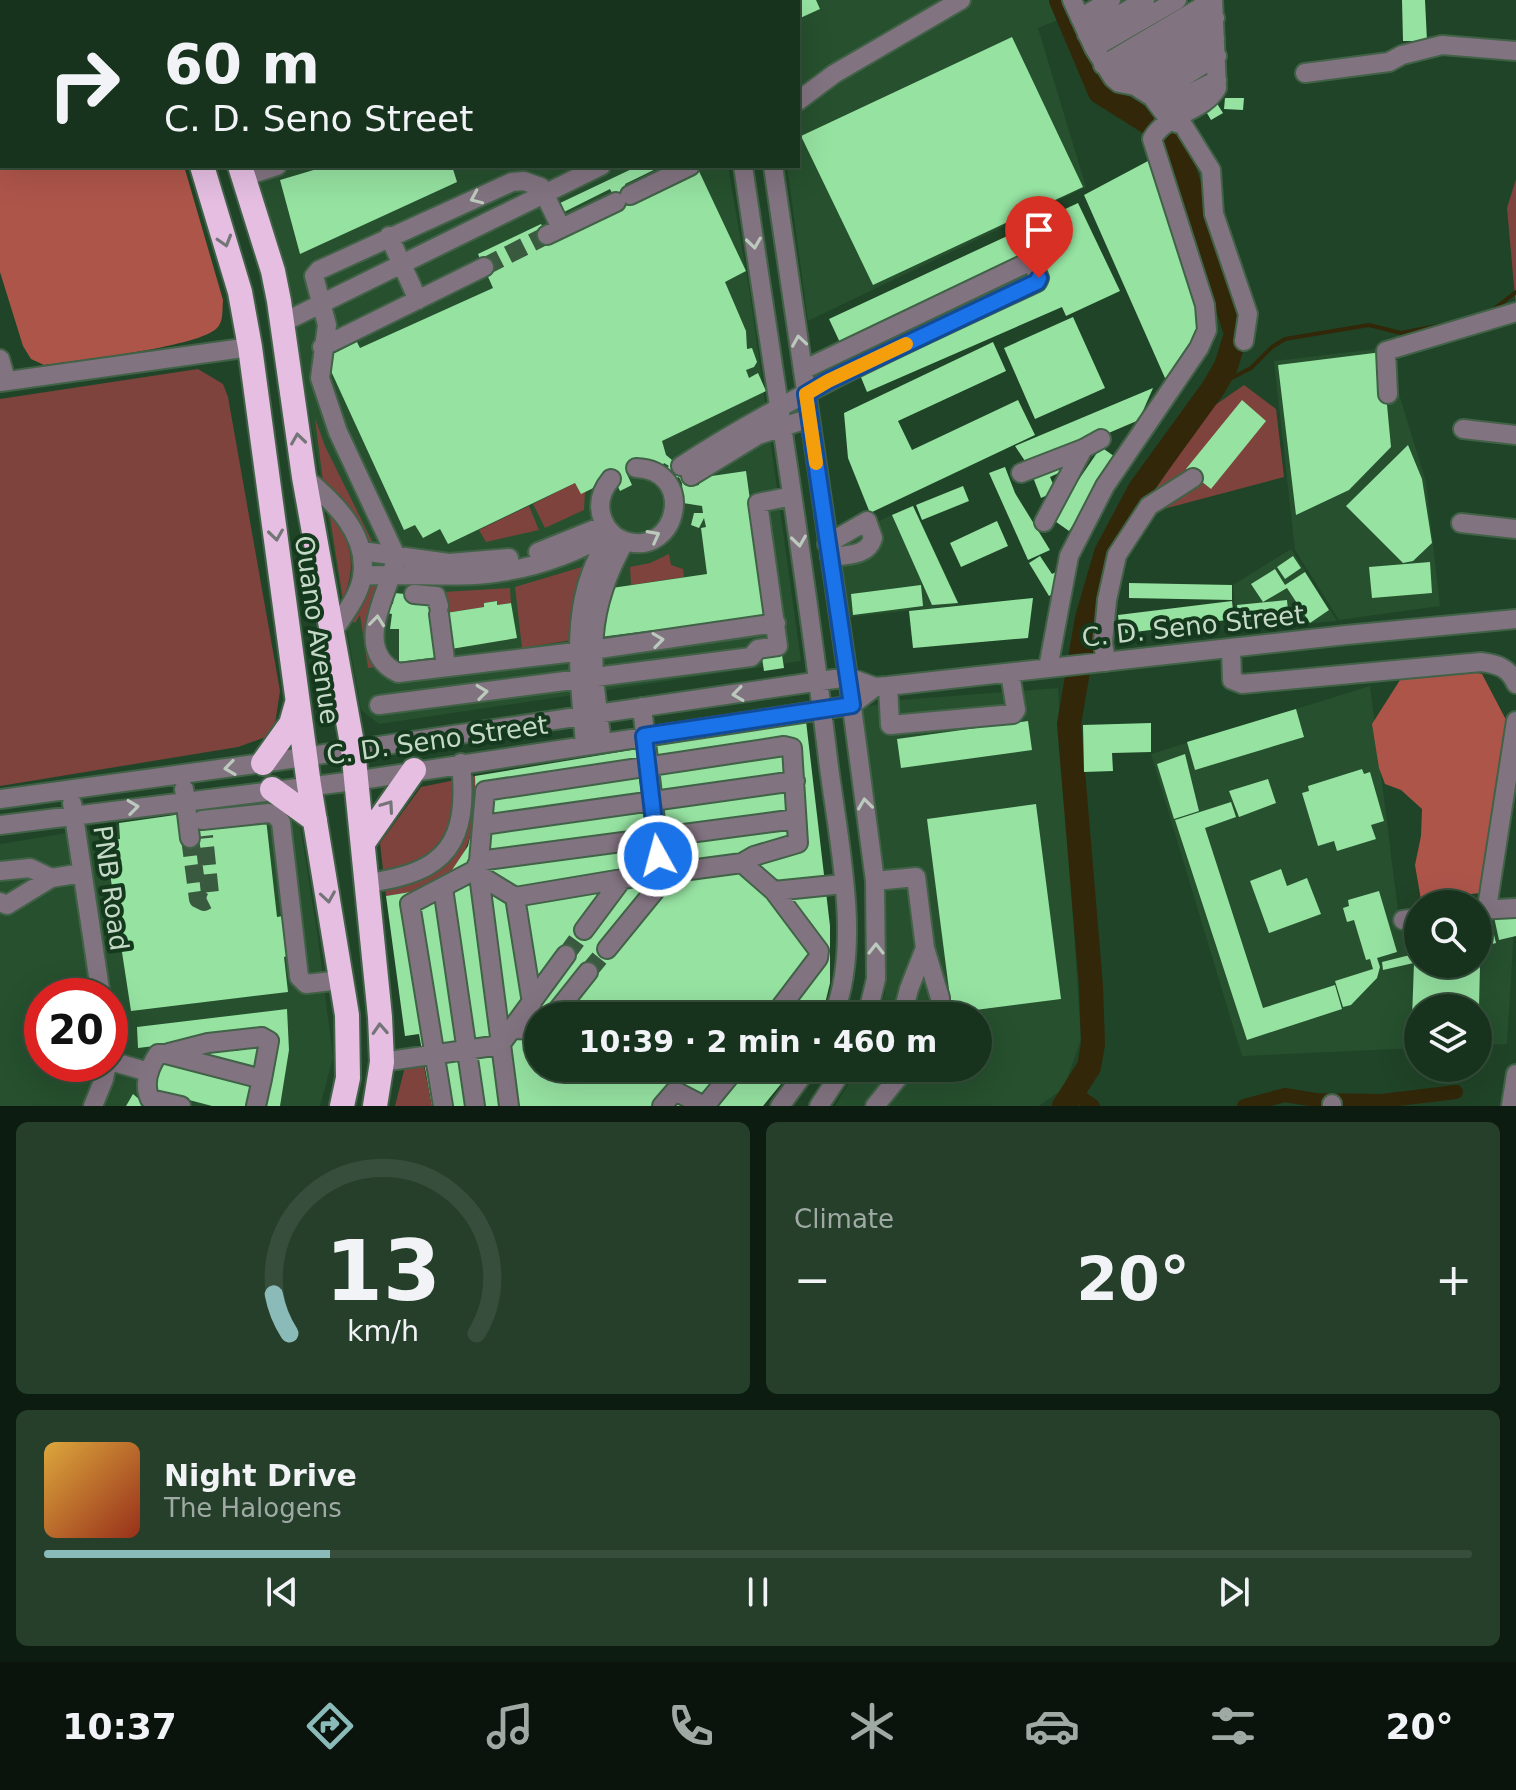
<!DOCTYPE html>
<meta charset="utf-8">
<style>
body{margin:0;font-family:"DejaVu Sans",sans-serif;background:#253f2a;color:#f1f3f6;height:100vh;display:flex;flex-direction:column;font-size:30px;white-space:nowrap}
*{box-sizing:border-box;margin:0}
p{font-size:26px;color:#9faaa4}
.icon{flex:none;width:44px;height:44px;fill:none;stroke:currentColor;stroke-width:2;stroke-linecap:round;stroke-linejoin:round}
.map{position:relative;height:1106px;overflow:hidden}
.drawer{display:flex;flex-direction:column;gap:16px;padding:16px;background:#0d1c10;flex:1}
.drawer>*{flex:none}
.guide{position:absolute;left:0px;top:0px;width:800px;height:168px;box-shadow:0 8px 32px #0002,0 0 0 2px #364e3b;background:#18331d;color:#f1f3f6;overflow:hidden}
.tools{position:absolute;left:1404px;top:890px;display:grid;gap:16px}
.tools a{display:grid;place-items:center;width:88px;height:88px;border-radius:50%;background:#18331d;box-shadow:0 8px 32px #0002,0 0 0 2px #364e3b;font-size:40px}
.speed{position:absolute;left:24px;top:978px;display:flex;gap:16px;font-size:40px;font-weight:700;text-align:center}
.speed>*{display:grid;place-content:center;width:104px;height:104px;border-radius:50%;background:#18331d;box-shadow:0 8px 32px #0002,0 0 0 2px #364e3b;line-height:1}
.speed .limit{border:12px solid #d22;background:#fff;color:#111}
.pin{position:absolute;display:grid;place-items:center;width:68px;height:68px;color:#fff;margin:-82px -34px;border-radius:50% 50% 50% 0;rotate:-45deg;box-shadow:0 0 8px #0007}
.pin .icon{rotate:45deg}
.me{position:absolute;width:88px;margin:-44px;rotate:353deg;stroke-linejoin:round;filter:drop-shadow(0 0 6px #0008)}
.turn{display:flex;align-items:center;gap:28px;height:168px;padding:0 32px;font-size:36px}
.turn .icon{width:104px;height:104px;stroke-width:2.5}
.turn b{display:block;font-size:56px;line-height:68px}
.big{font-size:60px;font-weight:700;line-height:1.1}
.drawer .widget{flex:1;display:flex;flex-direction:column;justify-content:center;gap:12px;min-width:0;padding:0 28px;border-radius:12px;background:#253f2a}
.drawer .dial{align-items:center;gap:0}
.dial svg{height:208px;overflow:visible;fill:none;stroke:#364e3b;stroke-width:7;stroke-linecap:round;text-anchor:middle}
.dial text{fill:#f1f3f6;stroke:none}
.song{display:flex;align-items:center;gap:24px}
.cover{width:96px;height:96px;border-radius:12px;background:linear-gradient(135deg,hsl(40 70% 55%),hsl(10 70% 35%))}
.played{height:8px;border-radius:4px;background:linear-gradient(90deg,#8bbbb9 20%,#364e3b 20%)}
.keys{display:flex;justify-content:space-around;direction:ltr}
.heat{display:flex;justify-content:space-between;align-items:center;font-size:44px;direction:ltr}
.drawer .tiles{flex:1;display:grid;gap:16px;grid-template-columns:1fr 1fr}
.widget:last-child{grid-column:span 2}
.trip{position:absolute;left:524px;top:1002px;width:468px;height:80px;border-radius:40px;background:#18331d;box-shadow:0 8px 32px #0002,0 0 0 2px #364e3b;font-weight:700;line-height:80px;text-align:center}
.tabs{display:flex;height:128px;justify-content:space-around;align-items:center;background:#0a140c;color:#9faaa4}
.tabs .icon{width:56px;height:56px}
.tabs .selected{color:#8bbbb9}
.tabs b{font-size:36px;color:#f1f3f6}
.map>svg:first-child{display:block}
.built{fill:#26502e;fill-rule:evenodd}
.green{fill:#7e433c}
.forest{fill:#ae554a}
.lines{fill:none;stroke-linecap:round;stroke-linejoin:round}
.stream{stroke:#322709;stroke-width:4}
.canal{stroke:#322709;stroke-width:14}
.river{stroke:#322709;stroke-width:24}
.building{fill:#95e2a1}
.minor-tunnel{stroke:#395a3f;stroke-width:18;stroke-dasharray:18 9;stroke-linecap:butt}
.minor-casing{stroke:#416247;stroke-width:22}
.highway-casing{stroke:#416247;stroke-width:28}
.minor{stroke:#827381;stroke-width:18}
.highway{stroke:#e5bee2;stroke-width:24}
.oneway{stroke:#bbcabc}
.oneway2{stroke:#737576}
.route-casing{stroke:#114b97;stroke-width:20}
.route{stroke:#1a73e8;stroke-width:14}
.slow{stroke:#f59e0b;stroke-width:14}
.labels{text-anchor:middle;stroke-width:8;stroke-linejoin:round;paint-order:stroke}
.street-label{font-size:26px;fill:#c5d9c7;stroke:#15391d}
</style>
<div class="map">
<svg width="1516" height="1106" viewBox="0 0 1516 1106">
<rect width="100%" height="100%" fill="#204427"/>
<path class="built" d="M0,0L135,2H2L0,154Z
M202,0H693L694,2H203Z
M752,0H1053L1060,19L1038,28L1086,187L808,321L787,166H798V2Z
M253,166H728L750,294L801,661L379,724L361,710L284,266Z
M1385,348L1426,482L1440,606L1339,620L1295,550L1274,361Z
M913,505L960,605L850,617L839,540Z
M1291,549L1337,621L1237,629L1233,585Z
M1370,686L1398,911L1418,909V964H1478V904H1457L1516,896L1507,1044L1478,1045V1008H1418V1048L1242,1056L1151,754Z
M1058,688L1081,1039L1064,1088L1039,1106H835L858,1068H978V1016H878L885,994L886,924L861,714L866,707L900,700Z
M279,806L300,825L318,938L333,1058L320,1106H0V844L207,810ZM42,996H110V1064H42Z"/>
<path class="green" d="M1516,179V308L1507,208Z
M198,369L223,384L228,397L280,691L274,731L266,737L238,747L0,786V399Z
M1244,385L1276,409L1284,477L1156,511L1146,503L1211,408Z
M315,418L325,446L373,543L364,544L323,482Z
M575,483L581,493L585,492L584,510L545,528L533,504Z
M328,505C349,542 359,558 343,600Z
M529,506L539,530L486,542L479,530Z
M669,554L671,565L683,569L684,577L631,585L630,567L650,563Z
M585,566L574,595L572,640L522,648L515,587Z
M369,580L378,585C361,616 367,634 376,667L368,668L360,615L355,623L348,618Z
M510,588L511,603L497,605L496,601L484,603V607L446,613L443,592Z
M475,776C477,821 472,869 424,889C413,894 398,894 386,896L380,843L421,787Z
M422,1057L432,1106H395L406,1063Z"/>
<path class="forest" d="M0,153H2V166H184L223,300C222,310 224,322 216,329C193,348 79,360 44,365L31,359L23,346L0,272Z
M1439,665L1482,674L1515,737L1503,850L1480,893L1421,900L1415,865L1421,836L1422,809L1401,790L1385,784L1379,768L1372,724L1400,680Z"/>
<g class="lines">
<path class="stream" d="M1490,312L1516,292
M1214,387L1251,368L1272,347L1285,339L1369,325L1401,333L1447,324"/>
<path class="canal" d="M1074,1093L1093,1106
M1244,1106L1285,1095L1315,1100L1382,1101L1456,1092"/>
<path class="river" d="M1061,0L1100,92L1151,124L1178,150L1236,334L1226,366L1214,387L1140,489L1106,553L1087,618L1069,724L1091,986L1093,1044L1089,1067L1064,1106"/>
</g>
<path class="building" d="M798,0H816L820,9L798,19Z
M1402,0H1425L1427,41H1403Z
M1012,37L1083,187L873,285L801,136Z
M1225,98H1244L1243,110L1224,109Z
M1216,102L1223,113L1211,120L1204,108Z
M1148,161L1203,328L1172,375L1165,378L1084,195Z
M327,166H452L457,182L300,254L280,180Z
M638,166H662L625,184L632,199L697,167L746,271L725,282L746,331L747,349L752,348L757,362L754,367L746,370L749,378L758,373L766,391L662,441L666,455L691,476L694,486L699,485L698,478L746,471L766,616L600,637L605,589L707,574L701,528L706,527L704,518L699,528L691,525L694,513H703L702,506L683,503L682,483L679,477L676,478L667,468L669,466L664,463L661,468L651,461L626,472L632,485L620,491L614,478L581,494L575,483L448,544L440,529L423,538L415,525L404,530L325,358L357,342L360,348L493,288L478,254L541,224L549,239L618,205L610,189L562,213L558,204Z
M1078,203L1120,291L1066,316L1062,307L867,392L858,370L1046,280L1034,256L843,349L829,319Z
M1073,317L1105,388L1035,419L1004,348Z
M993,342L1006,371L898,421L912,450L1018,400L1035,435L870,513L848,458L844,413Z
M1382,352L1391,447L1349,490L1296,515L1278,365Z
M1153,388L1139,420L1029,467L1015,446Z
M1242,400L1266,421L1211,489L1186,469Z
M1408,445L1422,479L1432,543L1413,561L1403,563L1346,506Z
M1101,447L1118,459L1069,531L1052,519Z
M1064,459L1067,469L1050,477L1056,491L1041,498L1031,472Z
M1005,467L1015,493L1050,550L1028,560L989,473Z
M963,486L969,501L922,520L916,505Z
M913,506L958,603L932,605L892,515Z
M997,521L1008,546L961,567L950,543Z
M1040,556L1052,574L1056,572L1061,579L1060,589L1049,596L1029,563Z
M1293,556L1301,568L1285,579L1277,567Z
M1430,562L1432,593L1372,598L1369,567Z
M1275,569L1285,585L1305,572L1329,610L1310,623L1287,588L1263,602L1251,584Z
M1129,583L1232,585V600L1129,598Z
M921,585L923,606L853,615L851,594Z
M405,592L437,599L438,657L399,662V629H390L392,614L386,613L388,604H393L394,593L405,594Z
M1033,598L1028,638L913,648L909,611Z
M1287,600L1289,622L1239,627L1237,605Z
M497,601V605L511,603L517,638L451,649L446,613L484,607V603Z
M1232,601L1234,619L1120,634L1118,615Z
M781,648L784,668L764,671L761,651Z
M1296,709L1304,737L1195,770L1187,742Z
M806,721L830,926V983L822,1016H538V1068H794L763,1106H432L419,1034L405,1036L386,896L423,890L450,873L468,846L476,813L475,776Z
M1028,721L1032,750L901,768L897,739Z
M1151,723V752L1112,753L1113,771L1084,772L1083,725Z
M1185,754L1199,811L1174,819L1157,764Z
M1362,769L1364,774L1370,772L1384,821L1371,825L1376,839L1337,851L1334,841L1318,846L1302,793L1309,791L1308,786Z
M1268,779L1276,803L1239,817L1229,791Z
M1231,802L1236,817L1205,828L1263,1008L1335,985L1342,1009L1247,1040L1175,820Z
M252,804L254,821L266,819L277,917L283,916L288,956L284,957L288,992L131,1011L105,841L120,839L119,823Z
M1036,804L1061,999L952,1013L927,819Z
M1281,869L1287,886L1307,878L1321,914L1269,933L1250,881Z
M1379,891L1397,952L1377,958L1380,967L1377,978L1351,1005L1343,1007L1335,981L1373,969L1370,959L1366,960L1354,920L1347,922L1343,908L1349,906L1348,900Z
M1516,914V936L1499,940L1494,917Z
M1494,935L1496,943L1478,948V939Z
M1418,953V962L1383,970L1382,962Z
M1414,963L1480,965L1479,1008H1418V1020L1412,1019Z
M287,1009L289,1050L280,1106H262L270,1032L138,1048L137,1027Z
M241,1041L265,1042L256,1073L199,1058L202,1049L212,1052L214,1044L238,1051Z
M162,1060L256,1084L250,1106H212L155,1091Z
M133,1094L147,1106H126Z"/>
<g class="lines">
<path class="minor-tunnel" d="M484,267L547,235
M190,838L198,899L204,902L208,900L210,894L204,836
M566,955L584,930
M588,972L607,949"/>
<g class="minor-casing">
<path id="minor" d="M327,0V2
M710,0L711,2
M740,0V2
M1072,0L1094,48L1113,78L1119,83L1135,86L1152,97L1170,121L1183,125L1211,170L1214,214L1248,314L1244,341
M487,2L492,0
M1080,18L1111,0
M1087,34L1145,0
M1094,48L1177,0
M1103,65L1213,0
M1305,73L1389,62L1402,55L1442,45L1516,51
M1113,78L1215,18
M1135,86L1215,38
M1152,97L1217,56
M798,101L834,74L961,0
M1162,108L1217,80
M743,166C772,363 804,561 828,759C837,835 863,944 833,1016
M773,166L848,677L875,881L876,979L867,1016
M243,177L277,166
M630,195L690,166
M561,228L541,187L524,181L512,182L319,270L314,276L327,325L320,378L338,432L396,556C391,591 349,649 398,673L592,650L776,623
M547,235L616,202
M389,236L418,300
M282,323L601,166
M322,347L484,267
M0,359L6,380
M0,382L250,347
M1388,394L1386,351L1516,312
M1463,429L1516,435
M681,466C793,393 916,339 1037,282L1039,278L1033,264L1029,262L803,370
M1021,473L1083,449L1101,439
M691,476L758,435L810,418
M304,477C333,501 369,534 362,577C359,597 343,616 332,633
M611,479C601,491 597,505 603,520C607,530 615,538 625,541C678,558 697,470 636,468
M1044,522L1083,449
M1461,523L1516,529
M827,544L867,521L873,538C868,556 847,555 830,557
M361,551L449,563L509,558
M538,552L605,525
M362,576C404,573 446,578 487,574C532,569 573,555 611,532
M414,594L436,596L439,606
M439,614L446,667
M1231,648L1232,680L1242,684L1481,662C1498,664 1509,668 1516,684
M1106,662L1103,643L1107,600L1117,555L1149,506L1193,478
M1048,668L1069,556L1105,486L1199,348L1207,330L1205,305L1152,139C1166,113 1203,113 1217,88L1213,0
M888,686L890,725L1013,714L1016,710L1010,673
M379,705L751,657L758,649L778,646L758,503L792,496
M602,743C591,661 583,615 625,541
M585,745C580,674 566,597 611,536
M184,789L190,838
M0,799L263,763L848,677L875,687L888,686L1346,635L1516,619
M72,803L101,996
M202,820L269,813L275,815L281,822L299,977L306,984L341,980
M0,825L354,781L822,710L852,705L875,687
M483,825L795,781
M479,861L796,819
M742,863L774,891L819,951L818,958L774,1016
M475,870L479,875L509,1106
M0,871L30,868L51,878
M479,875L515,897
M875,881L916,877L925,948L940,998V1016
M367,883C447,873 469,843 461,763
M443,888L475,1106
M774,891L843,884
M0,902L7,905L51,878L82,873
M1487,908L1516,721
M1478,910L1516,908
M1403,920L1418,918
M584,930L622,879
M607,949L656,889L661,873L642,707
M553,1016L588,972
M902,1016L909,989L925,948
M512,1029L538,1030
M169,1053L208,1043L262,1037L269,1041L262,1079
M110,1061L149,1072
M382,1062L500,1045L566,955
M1332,1104V1106
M93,1106L104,1079L107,1064
M181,1106L150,1099C143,1084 149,1067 158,1054H166L262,1079L256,1106
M443,1106L410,904L475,870L479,861L485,791L784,746L792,748L798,843L754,856L742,863L622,879L515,897L532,1003
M662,1106L675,1091L704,1106
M705,1106L736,1068
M780,1106L808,1068
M819,1106L844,1068
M875,1106L906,1068
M1511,1106L1516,1074"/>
</g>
<g class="highway-casing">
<path id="highway" d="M152,0V2
M190,0V2
M202,166L240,292L250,347L309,785L347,1015L348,1078L342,1106
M240,166L273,271L279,301L304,477L353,749L380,1017L382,1062L375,1106
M263,763L291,724L297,703
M272,789L315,820
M363,843L414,770"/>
</g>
<use href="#minor" class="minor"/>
<use href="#highway" class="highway"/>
</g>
<defs><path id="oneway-chevron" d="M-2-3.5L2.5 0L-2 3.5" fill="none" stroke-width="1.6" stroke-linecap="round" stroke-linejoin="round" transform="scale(2)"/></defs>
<g class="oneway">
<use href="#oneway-chevron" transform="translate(476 198) rotate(156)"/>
<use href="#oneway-chevron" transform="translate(754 243) rotate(82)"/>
<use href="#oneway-chevron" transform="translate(799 341) rotate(-99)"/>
<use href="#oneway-chevron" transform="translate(654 536) rotate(-28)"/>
<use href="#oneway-chevron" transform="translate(799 541) rotate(82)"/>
<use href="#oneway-chevron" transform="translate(377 621) rotate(-84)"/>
<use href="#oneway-chevron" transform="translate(658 640) rotate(-8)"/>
<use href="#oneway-chevron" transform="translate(482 692) rotate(-7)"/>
<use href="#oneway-chevron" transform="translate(738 694) rotate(172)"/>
<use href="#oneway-chevron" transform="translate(230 768) rotate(172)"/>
<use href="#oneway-chevron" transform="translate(865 804) rotate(-97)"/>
<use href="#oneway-chevron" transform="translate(133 807) rotate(-7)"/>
<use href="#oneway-chevron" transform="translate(876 949) rotate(-90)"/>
</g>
<g class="oneway2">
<use href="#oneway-chevron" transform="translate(225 241) rotate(73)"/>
<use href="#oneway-chevron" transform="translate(298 439) rotate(-98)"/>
<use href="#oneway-chevron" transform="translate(276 535) rotate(82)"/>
<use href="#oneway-chevron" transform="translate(388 806) rotate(-55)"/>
<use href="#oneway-chevron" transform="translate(328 897) rotate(81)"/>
<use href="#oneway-chevron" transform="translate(380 1029) rotate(-93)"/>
</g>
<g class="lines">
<g class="route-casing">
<path id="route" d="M658,856L644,736L852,705L806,394L828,381L1037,282L1039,278"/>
</g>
<use href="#route" class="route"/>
<path class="slow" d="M816,463L806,394L828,381L906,344"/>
</g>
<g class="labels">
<g class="street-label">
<text transform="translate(1193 626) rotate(-6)" y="9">C. D. Seno Street</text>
<text transform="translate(317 630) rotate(82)" y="9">Ouano Avenue</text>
<text transform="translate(437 740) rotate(-8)" y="9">C. D. Seno Street</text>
<text transform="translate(111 888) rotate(82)" y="9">PNB Road</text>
</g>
</g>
</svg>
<div class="tools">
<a><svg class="icon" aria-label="search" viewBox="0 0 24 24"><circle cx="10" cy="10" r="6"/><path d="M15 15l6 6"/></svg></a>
<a><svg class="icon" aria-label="layers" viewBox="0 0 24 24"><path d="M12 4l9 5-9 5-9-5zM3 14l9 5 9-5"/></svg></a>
</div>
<div class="speed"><div class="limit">20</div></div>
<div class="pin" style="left:1039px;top:278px;background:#d93025"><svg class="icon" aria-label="arrive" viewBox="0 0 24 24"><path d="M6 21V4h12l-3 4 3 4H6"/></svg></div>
<svg class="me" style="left:658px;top:856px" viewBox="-20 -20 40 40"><circle r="17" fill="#1a73e8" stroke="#fff" stroke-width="3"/><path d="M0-11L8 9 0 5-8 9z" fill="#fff"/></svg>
<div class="trip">10:39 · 2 min · 460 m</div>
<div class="guide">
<div class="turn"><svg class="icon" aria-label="right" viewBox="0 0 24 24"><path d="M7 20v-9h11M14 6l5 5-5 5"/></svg><div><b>60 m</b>C. D. Seno Street</div></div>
</div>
</div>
<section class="drawer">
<div class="tiles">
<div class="widget dial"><svg viewBox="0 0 100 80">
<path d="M14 69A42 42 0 1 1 86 69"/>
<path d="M14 69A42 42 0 0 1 8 54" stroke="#8bbbb9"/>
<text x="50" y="56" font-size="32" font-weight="700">13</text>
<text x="50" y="72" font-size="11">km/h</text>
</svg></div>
<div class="widget"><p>Climate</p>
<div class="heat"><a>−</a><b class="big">20°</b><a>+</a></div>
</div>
<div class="widget">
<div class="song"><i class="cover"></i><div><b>Night Drive</b><p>The Halogens</p></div></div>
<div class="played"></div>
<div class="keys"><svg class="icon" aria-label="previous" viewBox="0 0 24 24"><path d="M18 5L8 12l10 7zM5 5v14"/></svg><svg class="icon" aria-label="pause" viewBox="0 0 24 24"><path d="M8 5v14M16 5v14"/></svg><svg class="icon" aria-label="next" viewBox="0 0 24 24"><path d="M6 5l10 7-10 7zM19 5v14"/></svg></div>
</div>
</div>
</section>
<nav class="tabs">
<b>10:37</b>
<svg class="icon selected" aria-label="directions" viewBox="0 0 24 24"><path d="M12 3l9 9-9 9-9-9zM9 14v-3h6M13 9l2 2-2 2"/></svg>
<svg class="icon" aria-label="music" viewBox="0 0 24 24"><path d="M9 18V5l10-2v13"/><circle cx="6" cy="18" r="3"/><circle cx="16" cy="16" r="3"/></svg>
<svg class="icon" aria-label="phone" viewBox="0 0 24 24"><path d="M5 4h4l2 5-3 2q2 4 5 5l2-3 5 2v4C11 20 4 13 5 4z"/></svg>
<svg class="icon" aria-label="climate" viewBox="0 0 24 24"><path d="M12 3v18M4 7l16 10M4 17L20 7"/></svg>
<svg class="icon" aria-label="car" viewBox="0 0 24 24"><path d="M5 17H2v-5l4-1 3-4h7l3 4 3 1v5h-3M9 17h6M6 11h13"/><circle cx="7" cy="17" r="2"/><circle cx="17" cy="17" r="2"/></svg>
<svg class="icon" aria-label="filters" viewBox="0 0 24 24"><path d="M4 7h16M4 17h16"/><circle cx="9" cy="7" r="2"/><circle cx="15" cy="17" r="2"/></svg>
<b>20°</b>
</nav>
